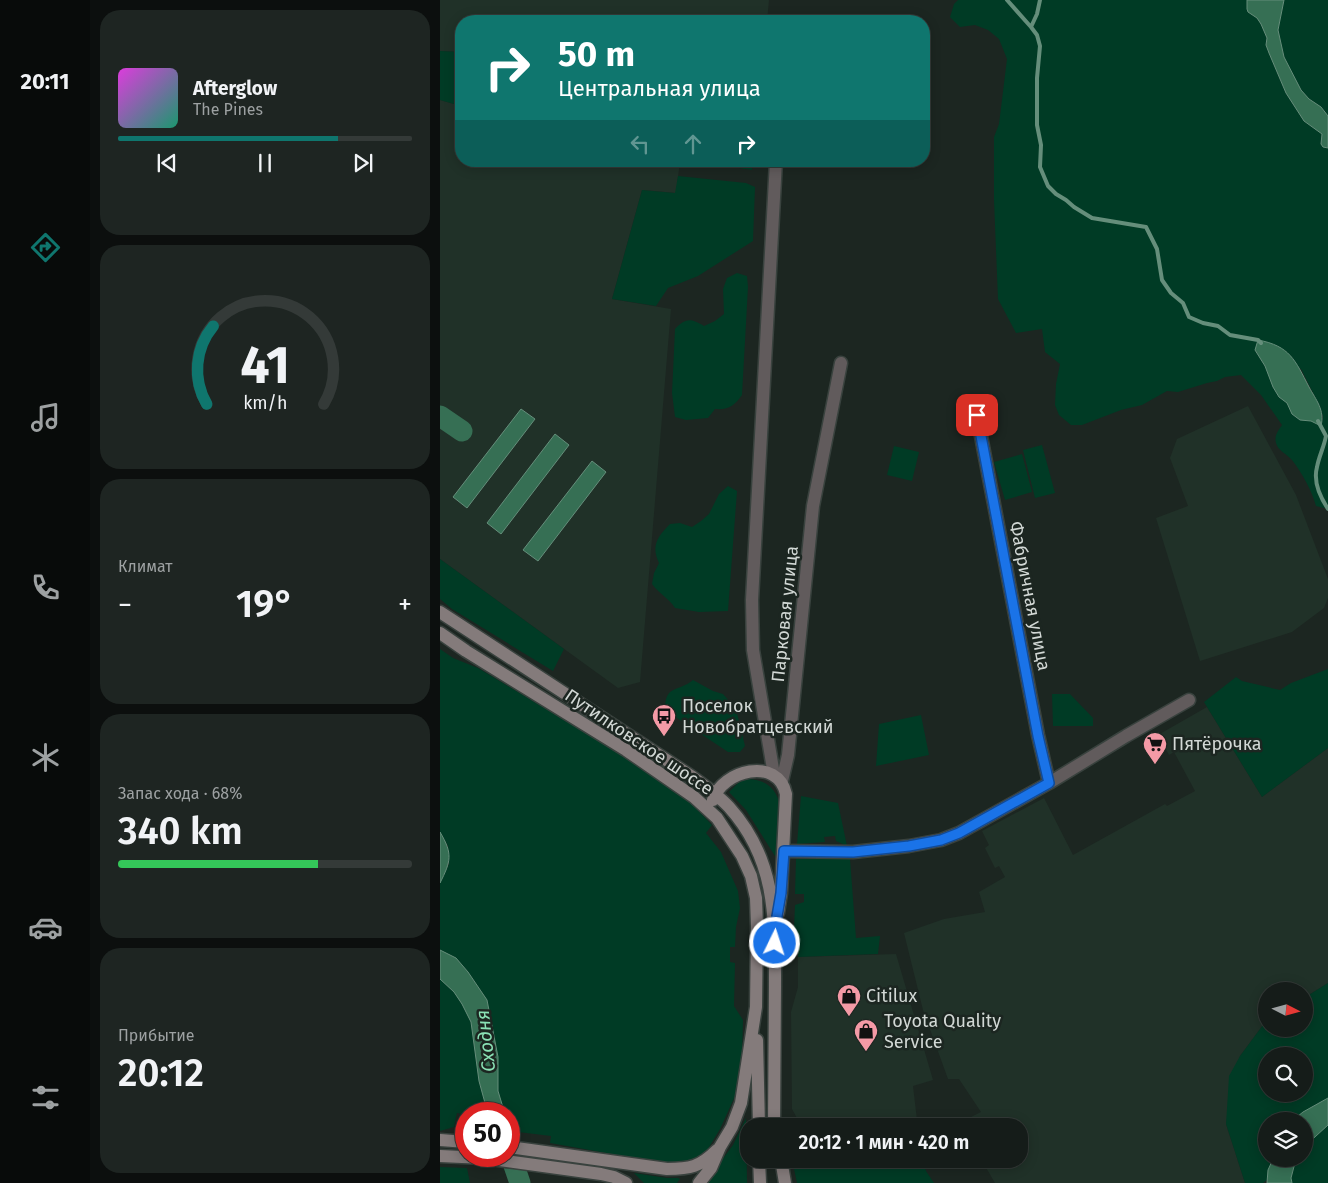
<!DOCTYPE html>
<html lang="ru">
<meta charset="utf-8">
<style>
body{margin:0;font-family:"Fira Sans",sans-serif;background:#1e2522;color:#f1f3f6;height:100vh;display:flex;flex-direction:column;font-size:19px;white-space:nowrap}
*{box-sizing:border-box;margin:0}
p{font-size:16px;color:#9da1a2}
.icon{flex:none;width:28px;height:28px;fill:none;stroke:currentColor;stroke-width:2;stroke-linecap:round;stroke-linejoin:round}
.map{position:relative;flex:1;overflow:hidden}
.details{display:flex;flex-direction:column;gap:10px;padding:10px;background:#0c0f0e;width:350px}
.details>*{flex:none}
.hud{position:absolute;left:15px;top:15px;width:475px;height:152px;border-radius:20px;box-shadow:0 2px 12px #0003,0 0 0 1px #343a38;background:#0f766e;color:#fff;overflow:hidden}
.needle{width:32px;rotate:96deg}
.controls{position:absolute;left:818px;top:982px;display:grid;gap:10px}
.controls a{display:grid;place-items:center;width:55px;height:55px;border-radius:50%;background:#151c19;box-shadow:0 2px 12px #0003,0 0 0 1px #343a38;font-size:25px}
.speed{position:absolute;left:15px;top:1102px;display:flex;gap:10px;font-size:25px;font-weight:700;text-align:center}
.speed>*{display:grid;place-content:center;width:65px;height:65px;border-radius:50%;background:#151c19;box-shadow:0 2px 12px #0003,0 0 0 1px #343a38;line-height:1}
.speed .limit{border:8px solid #d22;background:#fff;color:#111}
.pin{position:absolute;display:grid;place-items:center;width:42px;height:42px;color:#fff;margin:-21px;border-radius:10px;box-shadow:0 2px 8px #0006}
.me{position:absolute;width:55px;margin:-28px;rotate:4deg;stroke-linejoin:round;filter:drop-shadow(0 0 4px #0008)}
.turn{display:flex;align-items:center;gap:18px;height:105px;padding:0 20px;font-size:22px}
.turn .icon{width:65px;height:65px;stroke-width:2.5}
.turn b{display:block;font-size:35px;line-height:42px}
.lanes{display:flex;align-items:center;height:48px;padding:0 20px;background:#0003;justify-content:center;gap:25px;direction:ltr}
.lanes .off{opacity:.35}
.big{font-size:38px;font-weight:600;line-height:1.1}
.details .widget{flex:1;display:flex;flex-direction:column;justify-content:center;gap:8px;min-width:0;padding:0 18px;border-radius:20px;background:#1e2522}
.details .dial{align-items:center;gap:0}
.dial svg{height:130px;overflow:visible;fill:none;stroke:#343a38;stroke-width:7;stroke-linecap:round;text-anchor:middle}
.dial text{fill:#f1f3f6;stroke:none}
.song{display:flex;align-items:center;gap:15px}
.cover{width:60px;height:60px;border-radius:8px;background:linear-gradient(135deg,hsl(300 70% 55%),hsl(160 70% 35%))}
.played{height:5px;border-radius:2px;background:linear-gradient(90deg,#0f766e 75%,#343a38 75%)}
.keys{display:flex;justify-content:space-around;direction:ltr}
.heat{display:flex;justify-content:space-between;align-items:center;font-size:28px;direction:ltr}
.charge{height:8px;border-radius:4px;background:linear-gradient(90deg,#34c759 68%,#343a38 0)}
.trip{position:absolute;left:300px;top:1118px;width:288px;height:50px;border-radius:20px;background:#151c19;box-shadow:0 2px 12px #0003,0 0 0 1px #343a38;font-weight:600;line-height:50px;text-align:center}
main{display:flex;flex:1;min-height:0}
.dock{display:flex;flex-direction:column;width:90px;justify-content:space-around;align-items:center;background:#080b0a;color:#9da1a2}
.dock .icon{width:35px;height:35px}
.dock .active{color:#0f766e}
.dock b{font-size:22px;color:#f1f3f6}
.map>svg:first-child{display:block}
.built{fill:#203128}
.green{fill:#003b25;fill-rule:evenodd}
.water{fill:#366f54;stroke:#658e7b}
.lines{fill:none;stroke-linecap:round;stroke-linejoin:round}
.stream{stroke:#658e7b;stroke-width:4}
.river{stroke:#366f54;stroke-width:21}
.street-casing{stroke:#39423e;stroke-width:15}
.secondary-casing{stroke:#39423e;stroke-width:15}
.street{stroke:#615b5c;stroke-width:12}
.secondary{stroke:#847b7b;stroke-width:12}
.route-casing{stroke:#114b97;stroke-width:12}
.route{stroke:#1a73e8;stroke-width:9}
.labels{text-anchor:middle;stroke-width:5;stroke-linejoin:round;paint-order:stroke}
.street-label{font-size:18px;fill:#d2d8d5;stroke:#1c2621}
.poi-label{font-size:18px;fill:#d2d8d5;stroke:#1c2621;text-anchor:start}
.water-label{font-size:19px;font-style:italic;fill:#8ae1b5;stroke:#1c2621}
</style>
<main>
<nav class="dock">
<b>20:11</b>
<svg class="icon active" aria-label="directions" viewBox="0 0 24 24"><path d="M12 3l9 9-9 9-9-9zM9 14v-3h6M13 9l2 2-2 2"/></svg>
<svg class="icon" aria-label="music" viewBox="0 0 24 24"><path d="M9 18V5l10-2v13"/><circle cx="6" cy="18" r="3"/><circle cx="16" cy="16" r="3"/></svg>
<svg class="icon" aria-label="phone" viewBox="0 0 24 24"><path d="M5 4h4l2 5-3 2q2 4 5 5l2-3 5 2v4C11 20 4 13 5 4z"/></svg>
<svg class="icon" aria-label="climate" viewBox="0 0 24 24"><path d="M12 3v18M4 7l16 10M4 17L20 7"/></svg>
<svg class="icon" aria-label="car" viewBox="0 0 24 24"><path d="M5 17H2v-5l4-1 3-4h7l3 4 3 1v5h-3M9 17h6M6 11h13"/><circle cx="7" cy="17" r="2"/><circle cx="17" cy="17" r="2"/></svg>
<svg class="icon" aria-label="filters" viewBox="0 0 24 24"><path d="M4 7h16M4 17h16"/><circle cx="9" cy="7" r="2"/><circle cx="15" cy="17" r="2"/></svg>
</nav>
<section class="details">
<div class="widget">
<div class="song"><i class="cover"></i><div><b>Afterglow</b><p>The Pines</p></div></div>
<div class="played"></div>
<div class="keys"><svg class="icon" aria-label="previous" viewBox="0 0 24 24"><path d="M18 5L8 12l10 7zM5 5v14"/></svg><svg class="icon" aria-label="pause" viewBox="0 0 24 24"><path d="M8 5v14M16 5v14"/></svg><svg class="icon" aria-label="next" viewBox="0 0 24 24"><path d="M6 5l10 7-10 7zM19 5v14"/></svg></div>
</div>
<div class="widget dial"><svg viewBox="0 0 100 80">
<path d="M14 69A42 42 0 1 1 86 69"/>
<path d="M14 69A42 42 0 0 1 18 21" stroke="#0f766e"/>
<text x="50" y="56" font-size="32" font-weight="700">41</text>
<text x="50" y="72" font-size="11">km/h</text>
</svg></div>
<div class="widget"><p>Климат</p>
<div class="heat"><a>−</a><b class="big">19°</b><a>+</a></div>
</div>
<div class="widget"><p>Запас хода · 68%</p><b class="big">340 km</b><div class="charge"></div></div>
<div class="widget"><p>Прибытие</p><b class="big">20:12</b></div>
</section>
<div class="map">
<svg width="888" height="1183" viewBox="0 0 888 1183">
<rect width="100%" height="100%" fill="#1c2621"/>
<path class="built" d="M0,0H329L327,21H21V52L0,51Z
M0,100L21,106V161H240L236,193L202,190L172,299L231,309L200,682L178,688L0,559Z
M808,406L856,495L888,579V598L884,608L852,632L760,661L716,518L748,506L730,458L737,439Z
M767,707L822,797L888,748V983L864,998V991H826V1021L800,1056L786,1124L805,1183H555L541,1159H579V1126H524L521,1122L541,1112L519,1079H508L483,1010L464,933L504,919L545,912L539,892L565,877L559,866L555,868L545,848L549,845L542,831L604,798L633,855L725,804L727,806L755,791L734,752L729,755L718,735Z
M456,954L493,1080L473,1086L477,1120L370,1125L358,1120L352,1109L351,1012L358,987V957Z"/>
<path class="green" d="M518,0H807L808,12L817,18L821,24L827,38L826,45L829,53L846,93L864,121L882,134L881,144L883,147L888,148V509L876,506C872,491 862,473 852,460C847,454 838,451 836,443C834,436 838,431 842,425L821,395L801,375L785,377L777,381L767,383L738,392L727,391L702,405L681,410L642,425H631L619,415L615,405L616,384L620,364L605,352L602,329L576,333L558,299L554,200V137L559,124L567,59L559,39L548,30L535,25L520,27L510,17L514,4ZM815,350L861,369L880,407L883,417L881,425L871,421L860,420L852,414L847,403L839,397L833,387L825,366Z
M844,0H888V116L881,107L869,99L861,90L844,57L838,30Z
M0,51L21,52V106L0,100Z
M254,161H313L312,170Z
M238,176L306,183L315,187L313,241L258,276L228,288L216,306L172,299L202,190L235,193Z
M297,273L307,276L308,287L302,395C294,406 289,410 275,409L268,418L246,420L235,417L232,393L235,329C246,318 250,318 264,326L275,321L284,314L283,289L287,278Z
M602,445L615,493L595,498L583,450Z
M454,446L479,452L472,481L447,475Z
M582,454L592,492L565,500L554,462Z
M288,486L297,491L288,611L259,612L235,608C229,598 219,594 212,584L214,573L219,563C211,546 217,537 230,524L240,523L252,527L261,521L269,514L279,494Z
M0,559L124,649L113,671L12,609L0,599Z
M0,649L13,658L38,668L197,764L248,800L272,825L266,833L281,852L298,891L300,908L296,927L295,947H290V962L295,963L294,1006L303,1020L302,1056L296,1094L280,1129L268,1149L257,1158L244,1163L230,1164L217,1162L110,1143L111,1136L70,1131L69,1114H65L58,1091V1057L47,1000L28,972L16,958L0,950V883L9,864L8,846L0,832Z
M888,669V748L822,797L764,702L796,677L802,681L840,690L851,683Z
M253,680L273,691L283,694L291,703L297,713L305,746L300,752H288L225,710C225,684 237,693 253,680Z
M612,694H630L653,718V726H613Z
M481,715L489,755L436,766L439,724Z
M309,779C326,780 336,788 340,805L336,856H335L306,810L289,792L300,781Z
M361,796L398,803L407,846L396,841L395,836L384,837L385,842L357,844Z
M356,859H410L416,938L440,936L438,954L358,957L359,938L354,928L355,905L364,902V894H355Z
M0,979L14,992L22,1004L31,1022L39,1081L48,1114H26V1115L17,1113L14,1127L0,1131Z
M888,983V1098L863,1112L852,1121H826V1159H833L827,1180L823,1183H805L786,1124L789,1076L800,1056L826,1021V1029H864V998ZM826,1056H864V1094H826Z
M306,1118L307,1183H265L293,1145Z
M888,1125V1183H852L851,1178L856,1159H864V1147Z
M354,1159H483L486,1171L494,1183H357L353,1164Z
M0,1167L27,1168L30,1183H0Z
M194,1173L227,1178H238L240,1179L237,1183H204Z"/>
<path class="water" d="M807,0H844L838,30L844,57L861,90L869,99L881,107L888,116V148L883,147L881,144L882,134L864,121L846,93L829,53L826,45L827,38L821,24L817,18L808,12L807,9Z
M818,340C850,346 855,360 869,387C876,400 885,410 881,426L871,421L860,420L852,414L847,403L839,397L833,387L825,366L815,350Z
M81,409L95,419L27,508L13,497Z
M115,434L129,445L61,534L47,523Z
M152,461L166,472L98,561L83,550Z
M0,832C13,854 11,861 0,883Z
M0,950L16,958L28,972L47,1000L58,1057V1091L65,1114H48L39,1081L31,1022L22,1004L14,992L0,979Z
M888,1098V1125L864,1147V1121H852L863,1112Z
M833,1159H856L851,1178L852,1183H827L828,1170Z"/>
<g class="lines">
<path class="stream" d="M567,0L591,27
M600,0L597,14L591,27L597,35L600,46L597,78V125L601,145L600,167L608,186L616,194L626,200L634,207L652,218L706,227L717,249L722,280L731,293L743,303L749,317L763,323L778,326L790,335L818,340L821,343
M878,421L886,436C884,447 879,456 877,467C873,482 880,497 888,509"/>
<path class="river" d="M0,416L22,431
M69,1151L80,1183"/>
<g class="street-casing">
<path id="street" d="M537,415L598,735L609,783
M334,775L313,650L312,600L336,161
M342,781L348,755L373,506L401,363
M344,851L413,852L469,846L501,840L519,833L609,783L686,736L749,700"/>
</g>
<g class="secondary-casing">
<path id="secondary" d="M0,612L251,776C265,786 278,795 289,807C337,860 335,920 335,986C335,1033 334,1080 334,1126
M0,633L26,651L186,750L254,797L277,818L302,856L311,876L316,898L317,926L316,1007L301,1103L292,1127L280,1147L271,1168L259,1183
M273,800C282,770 338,756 346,794L341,893L338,913
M317,1040L319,1126
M0,1140L26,1142
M69,1147L227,1169C250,1169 260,1167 277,1150
M0,1156L44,1158L161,1174L174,1177L186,1183
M319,1159L320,1183
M341,1159L345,1183"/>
</g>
<use href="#street" class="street"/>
<use href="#secondary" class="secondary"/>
</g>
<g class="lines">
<g class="route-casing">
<path id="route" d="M335,943V928L341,893L344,851L413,852L469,846L501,840L519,833L609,783L598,736L537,415"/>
</g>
<use href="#route" class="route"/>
</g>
<defs>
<g id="bus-pin" transform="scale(1.25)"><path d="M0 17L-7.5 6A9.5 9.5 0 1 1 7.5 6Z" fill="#f49aa6" stroke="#1c2621"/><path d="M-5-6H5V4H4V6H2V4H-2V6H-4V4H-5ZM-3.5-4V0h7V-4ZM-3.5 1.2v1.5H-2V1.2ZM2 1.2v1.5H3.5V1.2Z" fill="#111"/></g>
<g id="supermarket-pin" transform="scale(1.25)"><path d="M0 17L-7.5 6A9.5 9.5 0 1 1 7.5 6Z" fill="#f49aa6" stroke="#1c2621"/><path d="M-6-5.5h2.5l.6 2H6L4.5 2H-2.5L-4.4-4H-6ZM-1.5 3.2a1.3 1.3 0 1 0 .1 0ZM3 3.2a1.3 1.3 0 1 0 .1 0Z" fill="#111"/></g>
<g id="shop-pin" transform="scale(1.25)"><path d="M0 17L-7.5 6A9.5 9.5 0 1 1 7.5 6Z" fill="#f49aa6" stroke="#1c2621"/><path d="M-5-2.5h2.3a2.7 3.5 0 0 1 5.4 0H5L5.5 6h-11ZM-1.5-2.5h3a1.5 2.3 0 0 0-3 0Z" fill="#111"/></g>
</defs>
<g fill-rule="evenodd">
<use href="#bus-pin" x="224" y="716"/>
<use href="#supermarket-pin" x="715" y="744"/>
<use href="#shop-pin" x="409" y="996"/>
<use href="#shop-pin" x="426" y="1031"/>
</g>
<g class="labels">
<g class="street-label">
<text transform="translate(590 596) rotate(79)" y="6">Фабричная улица</text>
<text transform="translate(345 614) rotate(-84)" y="6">Парковая улица</text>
<text transform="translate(199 742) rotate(34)" y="6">Путилковское шоссе</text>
</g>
<g class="poi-label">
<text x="242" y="712">Поселок<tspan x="242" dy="21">Новобратцевский</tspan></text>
<text x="732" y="750">Пятёрочка</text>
<text x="426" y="1002">Citilux</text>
<text x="444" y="1027">Toyota Quality<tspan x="444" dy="21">Service</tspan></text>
</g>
<g class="water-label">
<text transform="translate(45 1041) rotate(-96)" y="7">Сходня</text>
</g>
</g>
</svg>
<div class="controls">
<a><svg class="needle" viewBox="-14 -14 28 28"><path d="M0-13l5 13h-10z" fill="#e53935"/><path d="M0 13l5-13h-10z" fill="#9da1a2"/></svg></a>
<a><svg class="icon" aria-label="search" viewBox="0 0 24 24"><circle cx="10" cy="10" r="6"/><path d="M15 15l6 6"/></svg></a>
<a><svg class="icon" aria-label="layers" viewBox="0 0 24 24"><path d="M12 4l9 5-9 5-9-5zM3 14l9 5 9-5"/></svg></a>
</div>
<div class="speed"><div class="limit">50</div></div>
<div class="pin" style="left:537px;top:415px;background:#d93025"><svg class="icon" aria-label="arrive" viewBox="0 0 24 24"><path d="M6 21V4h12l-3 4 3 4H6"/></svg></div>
<svg class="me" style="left:335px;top:943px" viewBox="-20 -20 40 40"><circle r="17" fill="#1a73e8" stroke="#fff" stroke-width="3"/><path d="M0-11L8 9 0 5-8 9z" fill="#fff"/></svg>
<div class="trip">20:12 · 1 мин · 420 m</div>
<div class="hud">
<div class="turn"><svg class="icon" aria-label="right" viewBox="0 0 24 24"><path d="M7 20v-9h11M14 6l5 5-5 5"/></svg><div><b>50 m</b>Центральная улица</div></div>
<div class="lanes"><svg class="icon off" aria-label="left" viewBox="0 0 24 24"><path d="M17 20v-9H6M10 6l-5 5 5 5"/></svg><svg class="icon off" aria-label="ahead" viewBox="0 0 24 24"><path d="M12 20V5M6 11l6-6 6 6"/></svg><svg class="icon" aria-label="right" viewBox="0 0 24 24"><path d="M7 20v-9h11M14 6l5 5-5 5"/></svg></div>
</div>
</div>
</main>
